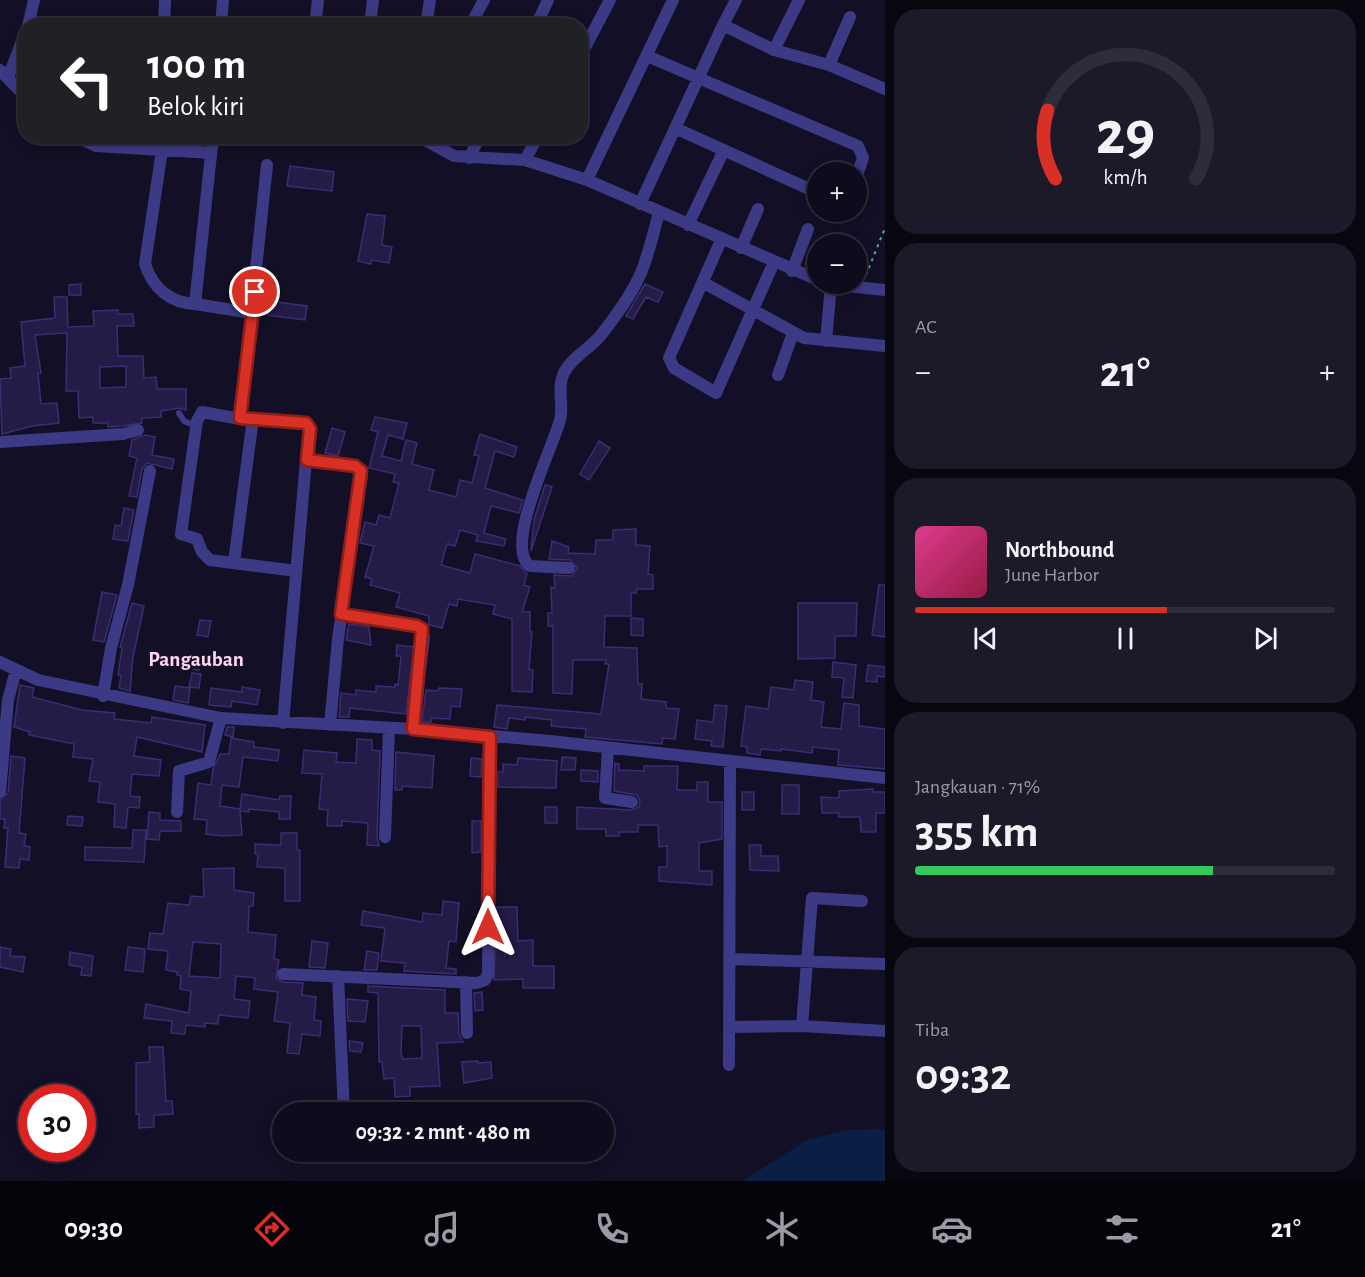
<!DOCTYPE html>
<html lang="id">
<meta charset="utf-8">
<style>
body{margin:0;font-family:"Alegreya Sans",sans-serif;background:#1c1929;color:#f1f3f6;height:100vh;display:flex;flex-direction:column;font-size:22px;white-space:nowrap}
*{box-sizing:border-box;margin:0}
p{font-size:20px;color:#9b9ba3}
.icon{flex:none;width:33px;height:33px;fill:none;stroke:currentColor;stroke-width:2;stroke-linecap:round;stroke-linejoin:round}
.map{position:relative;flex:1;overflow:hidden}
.side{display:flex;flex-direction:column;gap:9px;padding:9px;background:#08060f;width:480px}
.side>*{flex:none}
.top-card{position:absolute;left:18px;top:18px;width:570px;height:126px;border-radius:24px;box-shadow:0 3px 15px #0003,0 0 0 2px #2e2b3b;background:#202124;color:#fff;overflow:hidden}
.controls{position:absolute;left:807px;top:162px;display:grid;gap:12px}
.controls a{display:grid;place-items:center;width:60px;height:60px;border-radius:50%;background:#0e0b1c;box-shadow:0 3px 15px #0003,0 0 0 2px #2e2b3b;font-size:30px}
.speed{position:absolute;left:18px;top:1084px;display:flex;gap:12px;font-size:30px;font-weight:700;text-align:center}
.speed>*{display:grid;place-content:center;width:78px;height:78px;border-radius:50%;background:#0e0b1c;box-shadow:0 3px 15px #0003,0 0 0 2px #2e2b3b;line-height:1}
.speed .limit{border:9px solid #d22;background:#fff;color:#111}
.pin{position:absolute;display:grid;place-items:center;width:51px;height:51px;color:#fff;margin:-26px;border:3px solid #fff;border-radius:50%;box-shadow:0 2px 6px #0007}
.me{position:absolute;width:66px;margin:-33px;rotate:0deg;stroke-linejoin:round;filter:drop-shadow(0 0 4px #0008)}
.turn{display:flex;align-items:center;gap:21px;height:126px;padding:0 30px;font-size:27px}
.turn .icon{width:78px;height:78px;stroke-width:2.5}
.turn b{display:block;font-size:42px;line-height:51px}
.big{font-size:45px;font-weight:600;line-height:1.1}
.side .tile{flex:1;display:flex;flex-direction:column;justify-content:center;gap:9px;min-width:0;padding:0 21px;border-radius:24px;background:#1c1929}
.side .dial{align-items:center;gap:0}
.dial svg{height:156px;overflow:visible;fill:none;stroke:#2e2b3b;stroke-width:7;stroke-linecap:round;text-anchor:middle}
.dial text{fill:#f1f3f6;stroke:none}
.song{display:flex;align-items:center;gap:18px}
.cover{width:72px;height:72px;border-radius:9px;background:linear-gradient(135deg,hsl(330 70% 55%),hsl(340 70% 35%))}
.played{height:6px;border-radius:3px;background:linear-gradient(90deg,#d93025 60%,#2e2b3b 60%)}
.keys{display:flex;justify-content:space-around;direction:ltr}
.heat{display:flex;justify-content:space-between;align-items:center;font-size:33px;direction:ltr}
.charge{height:9px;border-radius:4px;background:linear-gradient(90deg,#34c759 71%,#2e2b3b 0)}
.trip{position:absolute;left:272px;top:1102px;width:342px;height:60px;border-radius:30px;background:#0e0b1c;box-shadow:0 3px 15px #0003,0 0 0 2px #2e2b3b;font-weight:600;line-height:60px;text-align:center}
.tabs{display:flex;height:96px;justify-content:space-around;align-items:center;background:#06040b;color:#9b9ba3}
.tabs .icon{width:42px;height:42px}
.tabs .on{color:#d93025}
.tabs b{font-size:27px;color:#f1f3f6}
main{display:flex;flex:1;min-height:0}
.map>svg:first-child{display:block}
.water{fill:#0a1f44}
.building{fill:#241b47;stroke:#3b2d73;stroke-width:1.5;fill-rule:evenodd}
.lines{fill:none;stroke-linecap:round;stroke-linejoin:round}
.path{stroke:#2fb8b0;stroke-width:2;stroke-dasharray:3 4.5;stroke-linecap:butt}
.service{stroke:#3d3a85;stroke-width:6}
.minor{stroke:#3d3a85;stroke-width:12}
.route-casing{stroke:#8d1f18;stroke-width:15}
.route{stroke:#d93025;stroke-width:10}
.labels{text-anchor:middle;stroke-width:6;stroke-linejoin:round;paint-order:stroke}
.quarter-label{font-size:21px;font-weight:bold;fill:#ffd6f0;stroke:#130f26}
</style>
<main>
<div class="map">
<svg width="885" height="1181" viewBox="0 0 885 1181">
<rect width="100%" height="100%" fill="#130f26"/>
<path class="water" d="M885,1129V1181H743L807,1140L846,1130Z"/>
<path class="building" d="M290,166L334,172L332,191L287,186Z
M367,214L385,216L382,245L392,247L389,263L372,260L371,264L358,261Z
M81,284V295H69V285Z
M645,284L663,292L658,302L646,297L633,319L626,316Z
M54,297H67L68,327L94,326L93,311L118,310V314H133L134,326H117L118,356H143L144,378L156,377L157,389H186V410L179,408L161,411V417L142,418V423L122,426L108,427V423H93V417L79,418L78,391H66L67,333L35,335L41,373H38L41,404L57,403L59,423L32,426L2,434L0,379L11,378L10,368L25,366L21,322L55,318ZM126,366V387L100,388V367Z
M269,301L307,306L305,320L267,315Z
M375,417L407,423L403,439L388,435L382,456L401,461L406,440L417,443L412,464L434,470L429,490L456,497L460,480L472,483L479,456L474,455L480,434L517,447L514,457L495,451L485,488L523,500L519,513L491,506L484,533L506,539L504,546L476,541L478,535L460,530L455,546L447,544L441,565L470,573L475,554L520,566L527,574L524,585L530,587L522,612H530V632H532L529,669L533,670L532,692L512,691V619L493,614L495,605L458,599L457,606L449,604L442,628L429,625V616L396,607L400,593L370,585L372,579L365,577L374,546L360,543L365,522L376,525L379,515L390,518L399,483L393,482L395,474L369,468L378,432L371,430Z
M332,428L345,432L338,456L325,453Z
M145,435L155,437L152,455L174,459L172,469L147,463L142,469L137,497L129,496L137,458L129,456L132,440Z
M599,441L610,448L589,480L580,474Z
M545,485L552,487L531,551L534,520Z
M124,508L134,510L128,541L113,539L115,525L121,526Z
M636,529V545L650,546L648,574L653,575V589H637L636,593H631V616H605L604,647L637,648L638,684H642L641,699L666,702V708L679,709L675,739L663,738L662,744L585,737L586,729L551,726L552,720L525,717V720L509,718L507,729L494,727L497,705L601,714L609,664H605L606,660H573L572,694L553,693V626H548V613H552L551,587L555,588L554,575L572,576L577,568L570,560L549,559L552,541L569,547L568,553L595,554L596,540H613V530Z
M879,585H885V637L872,635Z
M102,592L117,595L104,642L93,640Z
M132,603L144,606L133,657L130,691L119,688L121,675H118L122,648L120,647Z
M798,603H857L856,636H835V658L798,659Z
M631,618L643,619V636L631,635Z
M200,620L211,621L208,637L197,635Z
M349,624L369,627L371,645L346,640Z
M397,645L414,647L406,714L350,708L349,717H339L341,693L356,695V690L376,692V686L395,687V684L398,685L401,656H396Z
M191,655L202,656L199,670L189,669Z
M833,662L856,665L853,698L842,697L844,678L832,677Z
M868,665L885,667V677L877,676V682L866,681Z
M192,673L201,674L199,688L189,687Z
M795,680L813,682L811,700L824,702L821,727L841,729L844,703L859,705V726L885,729V769L838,765L839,750L813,747L812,753L781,749V751L761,749L760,755L747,753V747L741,746L746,706L768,709L771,687L794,690Z
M20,685L34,688L32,697L82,710L115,713L114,719L151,723L152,717L205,725L202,752L137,737L134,756L161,760L159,776L132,774L130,796L140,797L139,808L128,807L126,828L114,827L115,804L98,802L100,782L89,781L93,759L73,757L74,744L29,735L30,732L14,727Z
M175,686L190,688L188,703L173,700Z
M242,687L260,690L257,705L232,701L231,707L209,705L211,688L242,692Z
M439,688L462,689L460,707L451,706L450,719L432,718L431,722H422L426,690L438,691Z
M715,705L727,706L723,747L711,746L712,741L695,739L697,720L713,722Z
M227,727H234L233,737L225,735Z
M231,738L254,742V747L279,750L278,761L243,757L239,787L222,785L220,806L240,809L242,794L279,800L280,796H291L290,819H279V812L249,809V812L240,811L242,835L223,836L206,834L207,820L194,819L198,783L211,785L213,769L220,754H229Z
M357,739L372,740V750L380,751L377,837L379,846L367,845L368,823L342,821V826H327L328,810L319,809L322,774L302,773L304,750L337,753L336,762L356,763Z
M396,752L434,756L432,788L402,786V790H395Z
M11,756L25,758L19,833L26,834L24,846L30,847L29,860L20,859L19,868L5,867L8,828H4L5,819H0V800L8,793Z
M562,757L576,758L575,770H561Z
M471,758L482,759L481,777L470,776Z
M518,758L557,761L556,788L498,787V772H503V764L517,765Z
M615,763L619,764V770L644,771V766H678L677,790H697V782H708V802H722V839L699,843V871H712V885L659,881V867H667V846L659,847L658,825H638V832H619V836H606V829H577V807L631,810L639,807L640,800L637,795L614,791Z
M581,770L598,771V782L581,781Z
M782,785H799V814H782Z
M873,789V792H885V813H876V832H861L860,817H839V813H822L821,797L839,798V791Z
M742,792H754V810H742Z
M545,807H557V823H545Z
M149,812L160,813V820L181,821V831H160L159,840L147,839Z
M68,816L83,817L82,826L67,825Z
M472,821H481V852L472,853Z
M133,830H146L144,862L85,860V847L132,848Z
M281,833H297V850H300V901H285V868L257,867L258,854H255V844L281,845Z
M749,845H761V856H778L779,871L750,870Z
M234,868V890L254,893L253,906H249L248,932L276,935L274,959L279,960L276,978L283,982L303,983L302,995L316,997L314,1020L321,1021L320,1036L302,1034L299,1054L287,1053L290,1023L274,1021L278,992L254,989L255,978L236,976L234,999L250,1001L248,1018L219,1015L218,1024L205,1023V1027L186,1025L185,1034L171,1033L172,1021L144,1018L146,1004L189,1013L191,991L180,989L181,976L177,975V972L166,970L168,951L148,949L150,933L163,934L168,903L189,905L191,896L204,897L203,869ZM193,942L221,944L220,978L189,976Z
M443,901L459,903L456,942L449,941L446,968L456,969V974L404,971L405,963L381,961L385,928L361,925L363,911L422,922L423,913L442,915Z
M497,907H517L518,941L533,940V966H554V988H523V979L494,980Z
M312,941L328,943L325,968L309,967Z
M0,947L11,949L10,956L25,957L23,972L0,967Z
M128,947L145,949L143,972L125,970Z
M367,951L379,953L377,970H364Z
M70,952L93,956L91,976L81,975L82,967L69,965Z
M368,986L445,990V1013H458L459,1034L463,1042L437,1043L440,1086L410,1087V1096L395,1097L394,1078L384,1079L382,1062H379L378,993L368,992ZM402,1026H421L422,1058L403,1059L401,1053Z
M482,992L483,1010L475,1011L474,993Z
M347,999L368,1001L365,1022L348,1021Z
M349,1041L363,1043L361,1052L350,1051Z
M149,1047H163L166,1101H172L173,1114L154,1115V1127L139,1128V1114H136V1063L150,1062Z
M478,1061V1063L491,1062L492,1078L464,1083L462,1062Z"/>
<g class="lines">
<path class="path" d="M866,275L885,228"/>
<path class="service" d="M179,413L184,421L196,426"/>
<path class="minor" d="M31,18L40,26
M723,25L736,0
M28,26L34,0
M164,26L165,0
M221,26L223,0
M315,26L318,0
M370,26L373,0
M426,26L430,0
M470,26L484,0
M536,26L548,0
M774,50L829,65L885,89
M647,56L858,146L863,158L856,178
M580,57L610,0
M829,65L850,17
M0,70L26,97
M8,78L26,31
M675,128L818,193
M74,136L96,146L211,153
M213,136L195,304L252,313
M418,136L454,156L525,160L587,180L818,280
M162,150L145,264C153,289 171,303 195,304
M469,158L480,136
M525,160L538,136
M587,180L673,0
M640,204L723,25L774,50L799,0
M688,225L724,150
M722,238L669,358L674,368L716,393L774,262
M741,248L758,209
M792,271L808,229
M704,283L804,338L885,346
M828,284L885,290
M826,341L831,285
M778,375L793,333
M240,419L267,165
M0,442L123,434L138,430
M307,460L355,466L362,475L338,639L330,725
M234,562L253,418
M569,568L530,566C503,547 553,447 560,420C564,406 557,389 563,375C570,358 590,349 601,335C616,316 636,289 644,265C650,248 654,230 659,213
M341,614L421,628L424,637L413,729
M0,662L38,680L221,718L413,729L550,741L885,778
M103,696L111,648L128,585L150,471
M283,723L309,426L304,423L240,419L202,412L197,421L181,534L197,539L202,552L210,560L296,571
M608,748L605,798L632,802
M0,792L8,700L16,670
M177,812L179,771L209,762L221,718
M385,837L389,729
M730,959L885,964
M283,974L477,983L485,980L488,974L490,737
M338,976L344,1113
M466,982L467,1033
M802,1026L812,898L862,901
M730,1027L802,1026L885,1031
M729,1065L730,762"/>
</g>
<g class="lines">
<g class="route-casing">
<path id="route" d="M255,292L240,418L306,423L310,429L307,460L355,466L361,471L341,614L417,626L422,629L413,729L490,737L488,927"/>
</g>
<use href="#route" class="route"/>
</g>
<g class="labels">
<g class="quarter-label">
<text x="196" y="666">Pangauban</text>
</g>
</g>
</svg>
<div class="controls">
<a>+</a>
<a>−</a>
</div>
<div class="speed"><div class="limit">30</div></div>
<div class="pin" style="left:255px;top:292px;background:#d93025"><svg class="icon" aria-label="arrive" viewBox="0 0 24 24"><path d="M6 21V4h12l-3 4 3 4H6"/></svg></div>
<svg class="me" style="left:488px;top:927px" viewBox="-20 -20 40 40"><path d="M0-17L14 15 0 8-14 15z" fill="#d93025" stroke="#fff" stroke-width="4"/></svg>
<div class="trip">09:32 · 2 mnt · 480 m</div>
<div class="top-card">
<div class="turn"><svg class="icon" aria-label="left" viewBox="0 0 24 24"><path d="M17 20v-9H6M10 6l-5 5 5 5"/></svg><div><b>100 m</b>Belok kiri</div></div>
</div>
</div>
<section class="side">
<div class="tile dial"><svg viewBox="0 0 100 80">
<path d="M14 69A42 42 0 1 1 86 69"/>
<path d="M14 69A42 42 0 0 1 10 34" stroke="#d93025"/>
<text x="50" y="56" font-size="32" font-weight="700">29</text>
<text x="50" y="72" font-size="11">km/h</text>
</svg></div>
<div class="tile"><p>AC</p>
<div class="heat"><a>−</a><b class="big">21°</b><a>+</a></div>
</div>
<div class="tile">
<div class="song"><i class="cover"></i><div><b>Northbound</b><p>June Harbor</p></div></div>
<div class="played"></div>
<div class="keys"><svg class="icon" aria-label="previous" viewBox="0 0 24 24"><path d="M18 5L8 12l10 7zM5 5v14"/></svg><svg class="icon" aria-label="pause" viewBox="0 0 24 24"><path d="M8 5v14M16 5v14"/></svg><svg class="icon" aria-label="next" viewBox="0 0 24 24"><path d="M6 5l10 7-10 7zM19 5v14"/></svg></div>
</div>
<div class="tile"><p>Jangkauan · 71%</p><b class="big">355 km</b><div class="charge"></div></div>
<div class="tile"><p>Tiba</p><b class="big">09:32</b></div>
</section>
</main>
<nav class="tabs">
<b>09:30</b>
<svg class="icon on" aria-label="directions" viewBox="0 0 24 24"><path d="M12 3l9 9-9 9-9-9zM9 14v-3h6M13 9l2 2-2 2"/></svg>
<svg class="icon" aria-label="music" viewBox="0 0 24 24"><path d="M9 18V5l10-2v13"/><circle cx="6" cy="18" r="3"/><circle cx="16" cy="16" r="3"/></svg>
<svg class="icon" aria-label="phone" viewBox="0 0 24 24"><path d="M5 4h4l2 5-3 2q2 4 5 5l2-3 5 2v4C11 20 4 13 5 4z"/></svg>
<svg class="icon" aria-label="climate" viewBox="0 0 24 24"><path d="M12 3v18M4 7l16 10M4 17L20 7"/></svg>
<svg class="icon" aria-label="car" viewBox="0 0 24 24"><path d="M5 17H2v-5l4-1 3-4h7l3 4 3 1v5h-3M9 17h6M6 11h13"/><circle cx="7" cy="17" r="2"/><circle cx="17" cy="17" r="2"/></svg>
<svg class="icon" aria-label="filters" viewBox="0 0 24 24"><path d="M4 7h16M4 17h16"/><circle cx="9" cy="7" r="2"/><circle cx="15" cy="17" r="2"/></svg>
<b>21°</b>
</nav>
